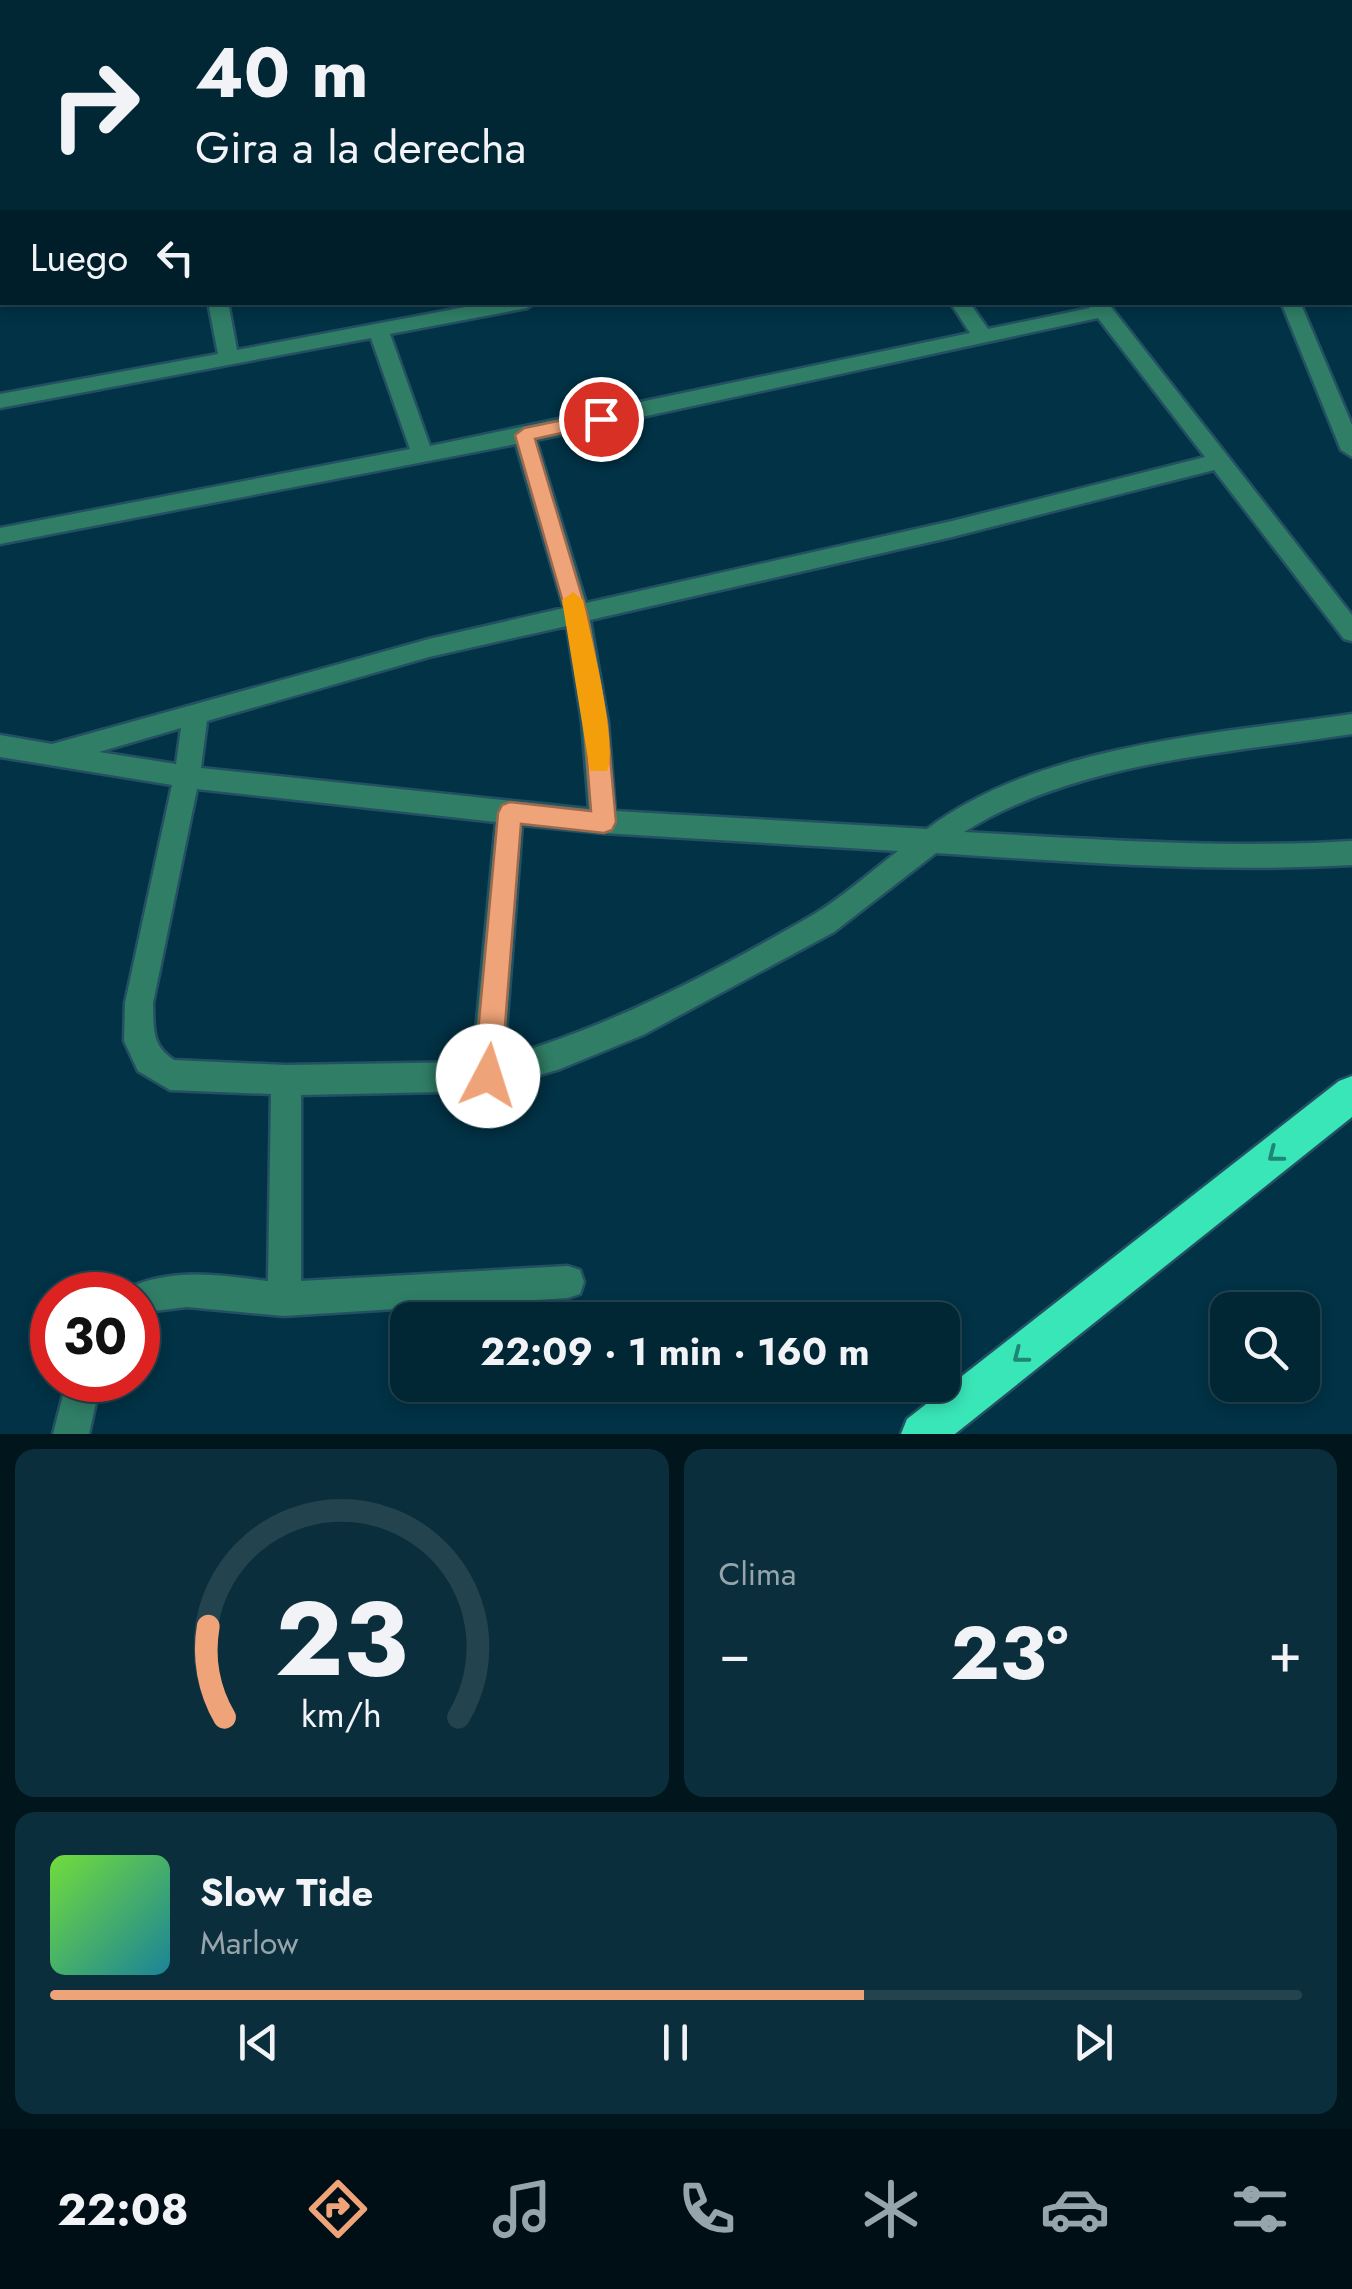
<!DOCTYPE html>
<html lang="es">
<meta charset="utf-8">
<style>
body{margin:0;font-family:Jost,sans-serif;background:#0b2e3c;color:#f1f3f6;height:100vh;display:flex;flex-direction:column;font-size:38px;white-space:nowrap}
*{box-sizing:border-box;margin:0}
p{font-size:32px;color:#96a5ac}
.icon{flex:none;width:55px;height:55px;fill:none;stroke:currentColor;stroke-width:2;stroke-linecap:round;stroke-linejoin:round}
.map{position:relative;height:1434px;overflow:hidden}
.sheet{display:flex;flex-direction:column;gap:15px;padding:15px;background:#01151d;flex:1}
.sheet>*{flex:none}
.hud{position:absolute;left:0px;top:0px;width:1352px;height:305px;box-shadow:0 5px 15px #0003,0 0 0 2px #23434f;background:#012634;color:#f1f3f6;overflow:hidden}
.buttons{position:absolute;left:1210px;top:1292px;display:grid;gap:20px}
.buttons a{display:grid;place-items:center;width:110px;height:110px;border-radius:20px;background:#012634;box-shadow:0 5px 15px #0003,0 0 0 2px #23434f;font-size:50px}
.speed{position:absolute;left:30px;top:1272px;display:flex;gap:20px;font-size:50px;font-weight:700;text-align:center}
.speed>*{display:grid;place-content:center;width:130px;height:130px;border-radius:50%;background:#012634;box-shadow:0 5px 15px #0003,0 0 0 2px #23434f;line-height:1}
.speed .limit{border:15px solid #d22;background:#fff;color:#111}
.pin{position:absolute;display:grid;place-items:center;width:85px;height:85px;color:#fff;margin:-42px;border:5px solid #fff;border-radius:50%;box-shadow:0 2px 10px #0007}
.me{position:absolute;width:110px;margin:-55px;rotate:5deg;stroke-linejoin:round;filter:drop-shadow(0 0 8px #0008)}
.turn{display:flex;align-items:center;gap:35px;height:210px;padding:0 30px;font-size:45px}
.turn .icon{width:130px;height:130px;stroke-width:2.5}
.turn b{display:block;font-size:70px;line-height:85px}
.then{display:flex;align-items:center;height:95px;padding:0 30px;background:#0003;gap:20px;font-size:38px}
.big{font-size:75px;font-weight:700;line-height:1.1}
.sheet .tile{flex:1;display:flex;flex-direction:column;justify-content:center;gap:15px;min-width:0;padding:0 35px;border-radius:20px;background:#0b2e3c}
.sheet .dial{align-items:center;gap:0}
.dial svg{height:260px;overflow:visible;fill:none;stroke:#23434f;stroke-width:7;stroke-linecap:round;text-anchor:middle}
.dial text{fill:#f1f3f6;stroke:none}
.song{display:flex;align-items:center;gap:30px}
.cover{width:120px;height:120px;border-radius:15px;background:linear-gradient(135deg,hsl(100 70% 55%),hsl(190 70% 35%))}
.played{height:10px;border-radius:5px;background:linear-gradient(90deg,#efa378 65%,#23434f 65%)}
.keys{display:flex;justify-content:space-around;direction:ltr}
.heat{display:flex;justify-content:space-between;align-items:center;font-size:55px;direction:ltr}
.sheet .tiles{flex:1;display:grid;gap:15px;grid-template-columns:1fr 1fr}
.tile:last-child{grid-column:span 2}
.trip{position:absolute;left:390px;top:1302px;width:570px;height:100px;border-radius:20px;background:#012634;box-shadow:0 5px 15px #0003,0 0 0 2px #23434f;font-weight:700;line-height:100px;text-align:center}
.tab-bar{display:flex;height:160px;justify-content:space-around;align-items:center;background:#000f15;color:#96a5ac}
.tab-bar .icon{width:70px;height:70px}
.tab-bar .current{color:#efa378}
.tab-bar b{font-size:45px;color:#f1f3f6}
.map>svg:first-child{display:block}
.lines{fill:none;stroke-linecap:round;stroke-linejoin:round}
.minor-casing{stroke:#235062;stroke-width:5}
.highway-casing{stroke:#235062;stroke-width:5}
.minor{fill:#307e66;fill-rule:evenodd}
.highway{fill:#39e6b8;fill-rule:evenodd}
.oneway{stroke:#1e8677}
.route{fill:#efa378;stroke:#9b6a4e;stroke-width:2.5}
.slow{fill:#f59e0b}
</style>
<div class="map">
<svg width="1352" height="1434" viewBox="0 0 1352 1434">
<rect width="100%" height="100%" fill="#013245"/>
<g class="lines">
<g class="minor-casing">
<path id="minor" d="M154,0H168L170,2H155Z
M677,0H692L694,2H678Z
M744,0H758L760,2H745Z
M856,0H871L873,2H857Z
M1052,0H1066L1068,2H1053Z
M1167,0H1181L1183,2H1168Z
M0,42H2V52H0Z
M1350,135H1352V145H1350Z
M0,248H2V260H0Z
M208,302H228L237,350L492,302H536L527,308L390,334L430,446L970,333L950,302H969L988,329L1090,308L1087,302H1107L1352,615V641L1344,639L1214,470L952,537L590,620L608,722L615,811L927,829C1040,744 1216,734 1352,714V734C1223,754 1078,761 964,832C1093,839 1223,849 1352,841V865C1214,873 1074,862 936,853L834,932L643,1035L560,1069L487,1091L301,1095V1281L568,1266L580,1270L584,1282L580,1294L568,1298L284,1316L187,1307L154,1311L138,1317V1295H124L126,1289C172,1267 219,1275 268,1281L271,1094L170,1090L138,1071L124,1041L125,1003L172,785L0,757V735L52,744L429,639L564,608L516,444L0,544V528L410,449L371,338L0,408V394L218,354ZM1098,318L1205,457L952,521L586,603L536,440ZM567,626L582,722L589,809L201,768L207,721L429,657ZM181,728L176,764L99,752ZM197,789L496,822L473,1062L286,1065L174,1060C151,1045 154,1029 153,1003ZM522,825L603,833L898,851C870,872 842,898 811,916C714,972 612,1026 504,1057Z
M1281,302H1300L1352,425V457L1341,450Z
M67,1380H101L89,1434H53Z"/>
</g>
<g class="highway-casing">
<path id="highway" d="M1352,1076V1117L955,1434H901L907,1419L1339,1081Z"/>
</g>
<use href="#minor" class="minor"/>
<use href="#highway" class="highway"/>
</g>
<defs><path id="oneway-chevron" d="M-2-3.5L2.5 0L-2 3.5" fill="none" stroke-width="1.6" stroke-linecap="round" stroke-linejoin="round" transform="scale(2.5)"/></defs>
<g class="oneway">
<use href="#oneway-chevron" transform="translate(1275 1155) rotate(142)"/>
<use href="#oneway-chevron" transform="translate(1020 1356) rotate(142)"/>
</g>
<path class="route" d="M601,412L607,414V423L535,439L587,613L607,722L616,822L612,830L604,833L521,824L501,1076L497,1085L488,1089L478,1085L474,1076L498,813L502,805L510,802L591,811L584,722L566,613L515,435L524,428Z"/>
<path class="slow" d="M573,592L583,600C590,632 619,746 607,771H590L562,600Z"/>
</svg>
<div class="buttons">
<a><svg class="icon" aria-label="search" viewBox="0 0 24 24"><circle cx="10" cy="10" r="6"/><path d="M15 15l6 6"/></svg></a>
</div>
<div class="speed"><div class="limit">30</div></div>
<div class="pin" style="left:601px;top:419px;background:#d93025"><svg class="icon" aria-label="arrive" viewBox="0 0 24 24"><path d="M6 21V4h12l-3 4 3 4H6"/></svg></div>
<svg class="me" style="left:488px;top:1076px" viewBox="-20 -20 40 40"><circle r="19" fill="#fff"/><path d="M0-13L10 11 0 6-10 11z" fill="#efa378"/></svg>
<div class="trip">22:09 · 1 min · 160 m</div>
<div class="hud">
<div class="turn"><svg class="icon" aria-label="right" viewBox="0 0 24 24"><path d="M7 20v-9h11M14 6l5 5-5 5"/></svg><div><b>40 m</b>Gira a la derecha</div></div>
<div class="then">Luego<svg class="icon" aria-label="left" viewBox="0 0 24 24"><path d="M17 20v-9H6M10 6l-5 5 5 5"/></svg></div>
</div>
</div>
<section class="sheet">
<div class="tiles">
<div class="tile dial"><svg viewBox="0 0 100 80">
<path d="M14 69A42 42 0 1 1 86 69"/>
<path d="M14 69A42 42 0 0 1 9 41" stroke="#efa378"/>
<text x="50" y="56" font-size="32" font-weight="700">23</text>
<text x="50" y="72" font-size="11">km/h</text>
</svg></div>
<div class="tile"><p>Clima</p>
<div class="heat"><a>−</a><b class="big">23°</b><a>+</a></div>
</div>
<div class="tile">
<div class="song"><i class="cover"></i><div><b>Slow Tide</b><p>Marlow</p></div></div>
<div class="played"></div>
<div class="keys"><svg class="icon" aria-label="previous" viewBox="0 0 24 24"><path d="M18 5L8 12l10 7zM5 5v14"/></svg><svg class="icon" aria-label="pause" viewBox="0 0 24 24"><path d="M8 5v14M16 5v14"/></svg><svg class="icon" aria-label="next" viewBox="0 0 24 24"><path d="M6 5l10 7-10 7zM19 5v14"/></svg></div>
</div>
</div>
</section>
<nav class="tab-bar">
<b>22:08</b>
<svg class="icon current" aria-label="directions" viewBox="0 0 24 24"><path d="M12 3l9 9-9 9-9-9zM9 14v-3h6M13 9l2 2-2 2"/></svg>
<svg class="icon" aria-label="music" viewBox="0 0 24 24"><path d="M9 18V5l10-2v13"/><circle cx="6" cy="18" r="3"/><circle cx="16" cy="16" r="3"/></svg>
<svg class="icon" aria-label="phone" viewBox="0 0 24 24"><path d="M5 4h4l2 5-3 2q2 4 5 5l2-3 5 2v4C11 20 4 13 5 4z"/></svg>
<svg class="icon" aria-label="climate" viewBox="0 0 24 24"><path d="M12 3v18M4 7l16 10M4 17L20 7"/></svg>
<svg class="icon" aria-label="car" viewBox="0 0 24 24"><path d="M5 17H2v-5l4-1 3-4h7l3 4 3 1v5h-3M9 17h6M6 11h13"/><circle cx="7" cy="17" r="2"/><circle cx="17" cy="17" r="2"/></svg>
<svg class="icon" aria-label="filters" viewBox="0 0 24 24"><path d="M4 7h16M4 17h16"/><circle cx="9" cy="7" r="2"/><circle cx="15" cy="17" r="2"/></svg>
</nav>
